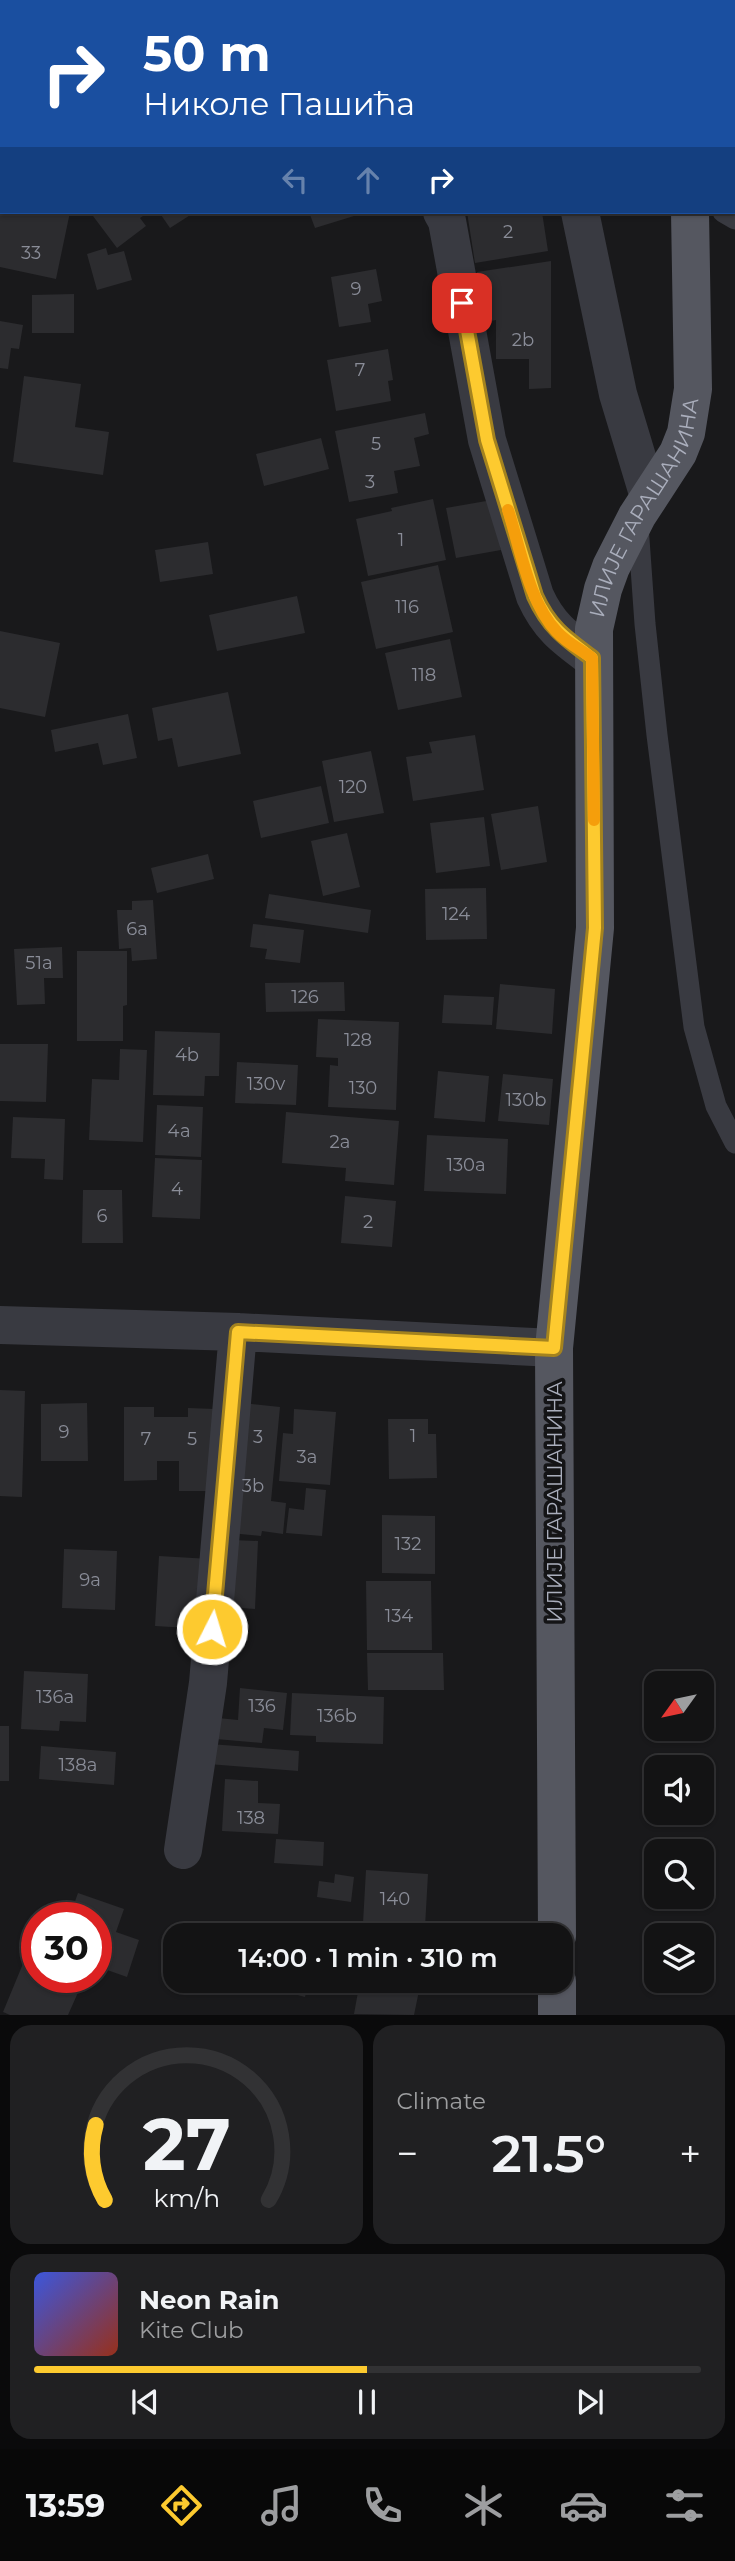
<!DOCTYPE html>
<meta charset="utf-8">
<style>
body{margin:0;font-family:Montserrat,sans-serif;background:#202022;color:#f1f3f6;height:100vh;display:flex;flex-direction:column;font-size:26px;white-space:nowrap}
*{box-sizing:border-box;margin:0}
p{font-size:23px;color:#9d9ea0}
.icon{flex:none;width:38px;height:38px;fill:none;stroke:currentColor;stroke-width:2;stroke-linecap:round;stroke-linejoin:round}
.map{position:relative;height:2015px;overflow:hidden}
.side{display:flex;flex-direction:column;gap:10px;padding:10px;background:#0a0a0b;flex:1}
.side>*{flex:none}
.guide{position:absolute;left:0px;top:0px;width:735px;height:214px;box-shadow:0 2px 5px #0004,0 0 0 2px #323234;background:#1a4fa0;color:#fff;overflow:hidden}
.needle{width:46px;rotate:237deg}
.fabs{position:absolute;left:644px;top:1671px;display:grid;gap:14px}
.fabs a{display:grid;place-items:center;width:70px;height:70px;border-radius:14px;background:#131314;box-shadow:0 2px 5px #0004,0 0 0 2px #323234;font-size:35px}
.speed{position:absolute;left:21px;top:1902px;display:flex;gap:14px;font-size:35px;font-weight:700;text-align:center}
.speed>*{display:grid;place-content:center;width:91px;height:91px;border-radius:50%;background:#131314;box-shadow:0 2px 5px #0004,0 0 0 2px #323234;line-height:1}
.speed .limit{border:10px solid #d22;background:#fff;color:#111}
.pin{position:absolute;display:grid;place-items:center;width:60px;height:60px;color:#fff;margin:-30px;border-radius:14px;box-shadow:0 4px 10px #0006}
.me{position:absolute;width:77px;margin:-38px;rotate:5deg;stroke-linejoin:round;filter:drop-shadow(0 0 5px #0008)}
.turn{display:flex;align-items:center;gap:24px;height:147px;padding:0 28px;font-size:32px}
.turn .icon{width:91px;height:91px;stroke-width:2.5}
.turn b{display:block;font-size:49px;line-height:60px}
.lanes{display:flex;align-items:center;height:66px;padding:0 28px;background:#0003;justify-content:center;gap:35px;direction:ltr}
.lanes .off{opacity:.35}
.big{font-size:52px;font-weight:600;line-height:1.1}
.side .card{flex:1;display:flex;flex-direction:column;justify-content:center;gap:10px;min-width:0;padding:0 24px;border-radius:21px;background:#202022}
.side .dial{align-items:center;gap:0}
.dial svg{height:182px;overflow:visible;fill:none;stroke:#323234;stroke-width:7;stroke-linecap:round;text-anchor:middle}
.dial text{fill:#f1f3f6;stroke:none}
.song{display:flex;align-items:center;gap:21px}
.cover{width:84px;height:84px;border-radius:10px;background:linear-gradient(135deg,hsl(230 70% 55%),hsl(10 70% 35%))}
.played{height:7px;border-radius:4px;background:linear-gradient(90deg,#fdca2f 50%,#323234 50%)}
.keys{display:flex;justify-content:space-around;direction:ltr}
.heat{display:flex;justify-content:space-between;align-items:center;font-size:38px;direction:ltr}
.side .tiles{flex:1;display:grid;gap:10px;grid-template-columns:1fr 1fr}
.card:last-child{grid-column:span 2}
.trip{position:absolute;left:163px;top:1923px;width:410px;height:70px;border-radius:21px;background:#131314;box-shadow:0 2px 5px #0004,0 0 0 2px #323234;font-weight:600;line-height:70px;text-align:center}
.menu{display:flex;height:112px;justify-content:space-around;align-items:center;background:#080808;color:#9d9ea0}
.menu .icon{width:49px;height:49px}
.menu .on{color:#fdca2f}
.menu b{font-size:32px;color:#f1f3f6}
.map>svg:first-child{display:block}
.building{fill:#2c2c2f}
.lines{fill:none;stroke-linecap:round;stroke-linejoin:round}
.lane{stroke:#393a41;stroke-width:21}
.street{stroke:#393a41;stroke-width:38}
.primary{stroke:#555760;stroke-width:38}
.route-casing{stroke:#a4831f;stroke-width:18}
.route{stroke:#fdca2f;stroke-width:12}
.slow{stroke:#f59e0b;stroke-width:12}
.labels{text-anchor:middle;stroke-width:7;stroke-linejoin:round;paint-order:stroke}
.number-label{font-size:18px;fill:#8a8d98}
.street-label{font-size:21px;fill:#aaaebc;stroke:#141416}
</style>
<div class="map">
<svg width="735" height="2015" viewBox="0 0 735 2015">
<rect width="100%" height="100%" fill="#19191b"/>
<path class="building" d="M0,212H70L56,279L0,267Z
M90,212H149L140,218L146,226L117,248Z
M159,212H195L170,228Z
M309,212H367L315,228Z
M467,212H542L548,251L475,263Z
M106,248L108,255L124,251L132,280L97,290L87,254Z
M551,261V388L529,389V359H496V320L485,322L477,272Z
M376,269L382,301L368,304L371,322L339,327L331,277Z
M74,294V333H32V295Z
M0,321L23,325L19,349L11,348L8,369L0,368Z
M388,349L393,380L388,381L391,401L336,411L327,360Z
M24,376L81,384L75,427L109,432L103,475L13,462Z
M425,413L429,434L414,438L420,466L394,471L398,493L349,502L335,431Z
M321,438L329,469L264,486L256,454Z
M433,499L446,560L368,576L356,519L392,511L391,508Z
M492,500L501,550L456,558L446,508Z
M208,542L213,574L160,582L155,550Z
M438,565L453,632L376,649L361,582Z
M297,596L305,633L217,651L209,615Z
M0,631L60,643L45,717L0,708Z
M450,639L462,697L398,710L385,653Z
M228,692L241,754L178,767L172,738L158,741L152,708Z
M128,714L137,758L103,765L98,743L55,752L51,730Z
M475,735L484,790L413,801L406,757L432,753L429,742Z
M371,751L384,813L334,822L322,761Z
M321,786L329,823L261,838L253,801Z
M538,806L547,862L501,870L491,814Z
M484,817L490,866L436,873L430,823Z
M347,833L360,887L323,896L311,841Z
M208,854L214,879L157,893L151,868Z
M486,888L487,939L426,940L425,889Z
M269,894L371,910L368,933L265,918Z
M153,900L157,959L132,961L131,948L119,949L117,910H132V901Z
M253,924L304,930L300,963L265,959L267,949L250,947Z
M62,947L63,978H44L45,1004L17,1005L14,949Z
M77,951H127V1005L123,1006V1041H77Z
M344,982L345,1011L266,1012L265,983Z
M500,984L555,989L552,1034L496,1029Z
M444,995L494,997L492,1025L442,1023Z
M318,1019L399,1022L396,1110L328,1107L330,1065L338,1066V1058L316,1057Z
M155,1031L220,1033L219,1076H205L204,1096L153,1095Z
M0,1044H48L46,1102L0,1101Z
M120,1049L147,1050L143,1142L89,1140L92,1079L119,1080Z
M237,1062L298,1065L296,1105L235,1103Z
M438,1071L489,1076L485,1122L434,1118Z
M503,1074L553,1079L549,1125L498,1121Z
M157,1105L203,1107L201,1157L155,1155Z
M286,1112L399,1121L394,1185L345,1181L346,1168L282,1163Z
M13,1117L65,1119L63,1180L44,1179L45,1159L11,1158Z
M427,1135L508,1139L506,1194L424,1191Z
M155,1158L202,1160L200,1219L152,1217Z
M83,1190H122L123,1243H82Z
M345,1196L396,1201L392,1247L341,1243Z
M0,1390L25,1391L22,1497L0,1496Z
M87,1403L88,1461H41V1404Z
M243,1403L280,1407L271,1501L286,1503L283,1534L262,1531L261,1536L230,1533Z
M124,1407H154V1417H188V1408L215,1409L216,1491H179V1461H157V1480L124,1481Z
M294,1409L336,1412L330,1485L279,1481L283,1433L293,1434Z
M388,1419H428V1434H436L437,1478L389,1479Z
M306,1488L326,1490L322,1536L286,1533L289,1508L304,1510Z
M382,1515L435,1516V1574L382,1573Z
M231,1540L258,1541L255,1609L228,1607Z
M64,1549L117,1551L115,1610L62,1608Z
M159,1556L210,1559L206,1629L155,1626Z
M366,1581H431L432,1650H367Z
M367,1653H443L444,1690H368Z
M24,1671L88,1674L86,1722L60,1721L59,1731L21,1729Z
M240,1688L287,1693L283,1730L264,1728L262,1743L216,1739L218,1718L238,1720Z
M292,1693L384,1697L383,1744L316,1742V1736L290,1735Z
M0,1726H9V1781H0Z
M210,1744L299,1751L298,1771L208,1764Z
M41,1746L116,1752L114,1785L39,1779Z
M225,1779L258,1781V1803L280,1804L278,1834L222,1831Z
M276,1839L324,1842L323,1866L274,1863Z
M366,1870L428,1874L425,1927L363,1923Z
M335,1874L354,1877L351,1902L317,1897L319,1881L334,1883Z
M78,1893L124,1909L116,1932L139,1940L127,1977L96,1966V1918H69Z
M27,1954L37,1958V1978L84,1979L68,2015H10L3,2012Z
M261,1981H309L305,1997L260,1985Z
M360,1981H421L414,2015L354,2014Z"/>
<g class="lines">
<path class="lane" d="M733,69L735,67
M723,212L735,219
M638,525L645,624L657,735L694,1027L716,1106L735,1143"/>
<path class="street" d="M220,0L221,2
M534,0L535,2
M442,212L447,221L487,440L535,596C549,627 565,638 592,658
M580,212L618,394L649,497
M0,1325L238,1332L554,1348
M183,1850L208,1683L238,1332"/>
<g class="primary">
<path d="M710,2V0"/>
<path id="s1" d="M557,1936L554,1348L595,928L594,629L603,589L611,567L637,516L678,453L686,433L693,389L690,212"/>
<path d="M557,2015V1981"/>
</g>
</g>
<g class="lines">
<g class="route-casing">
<path id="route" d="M212,1629L238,1332L554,1348L595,928L592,658C565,638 549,627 535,596L487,440L462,303"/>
</g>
<use href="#route" class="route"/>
<path class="slow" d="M508,510C520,547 529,603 557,632C566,642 581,650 592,658L594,820"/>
</g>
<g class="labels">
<g class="number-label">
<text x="508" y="238">2</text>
<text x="31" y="259">33</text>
<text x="356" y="295">9</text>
<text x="523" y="346">2b</text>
<text x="360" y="376">7</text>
<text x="376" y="450">5</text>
<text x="370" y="488">3</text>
<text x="401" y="546">1</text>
<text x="407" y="613">116</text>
<text x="424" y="681">118</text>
<text x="353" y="793">120</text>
<text x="456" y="920">124</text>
<text x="137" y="935">6a</text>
<text x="39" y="969">51a</text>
<text x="305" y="1003">126</text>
<text x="358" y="1046">128</text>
<text x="187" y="1061">4b</text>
<text x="266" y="1090">130v</text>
<text x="363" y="1094">130</text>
<text x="526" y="1106">130b</text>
<text x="179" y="1137">4a</text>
<text x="340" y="1148">2a</text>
<text x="466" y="1171">130a</text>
<text x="177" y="1195">4</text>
<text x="102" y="1222">6</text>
<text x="368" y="1228">2</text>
<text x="64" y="1438">9</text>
<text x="413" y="1442">1</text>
<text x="258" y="1443">3</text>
<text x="146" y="1445">7</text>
<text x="192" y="1445">5</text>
<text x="307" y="1463">3a</text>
<text x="253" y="1492">3b</text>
<text x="408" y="1550">132</text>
<text x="90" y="1586">9a</text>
<text x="399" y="1622">134</text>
<text x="55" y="1703">136a</text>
<text x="262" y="1712">136</text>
<text x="337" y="1722">136b</text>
<text x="78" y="1771">138a</text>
<text x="251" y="1824">138</text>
<text x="395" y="1905">140</text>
</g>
<g class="street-label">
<text dy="7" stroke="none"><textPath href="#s1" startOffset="1442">ИЛИЈЕ ГАРАШАНИНА</textPath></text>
<text transform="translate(555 1502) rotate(-90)" y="7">ИЛИЈЕ ГАРАШАНИНА</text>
</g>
</g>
</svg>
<div class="fabs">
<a><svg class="needle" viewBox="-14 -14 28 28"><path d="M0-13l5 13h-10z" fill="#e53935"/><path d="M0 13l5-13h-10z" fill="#9d9ea0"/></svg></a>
<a><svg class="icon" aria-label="sound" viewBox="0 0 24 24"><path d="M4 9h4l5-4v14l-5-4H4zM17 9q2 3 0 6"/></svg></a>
<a><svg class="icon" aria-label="search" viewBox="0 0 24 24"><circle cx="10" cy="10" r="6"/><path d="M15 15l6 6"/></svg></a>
<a><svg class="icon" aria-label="layers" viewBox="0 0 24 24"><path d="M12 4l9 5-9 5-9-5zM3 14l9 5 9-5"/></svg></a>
</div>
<div class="speed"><div class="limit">30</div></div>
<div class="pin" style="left:462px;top:303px;background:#d93025"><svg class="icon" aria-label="arrive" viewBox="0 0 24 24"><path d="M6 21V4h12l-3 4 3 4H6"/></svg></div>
<svg class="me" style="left:212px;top:1629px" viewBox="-20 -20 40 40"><circle r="17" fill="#fdca2f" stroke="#fff" stroke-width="3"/><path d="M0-11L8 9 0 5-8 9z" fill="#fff"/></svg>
<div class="trip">14:00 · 1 min · 310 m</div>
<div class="guide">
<div class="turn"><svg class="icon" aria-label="right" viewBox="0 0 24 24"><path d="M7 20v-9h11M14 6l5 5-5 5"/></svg><div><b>50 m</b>Николе Пашића</div></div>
<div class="lanes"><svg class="icon off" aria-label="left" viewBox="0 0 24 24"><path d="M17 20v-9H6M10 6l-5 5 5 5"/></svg><svg class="icon off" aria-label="ahead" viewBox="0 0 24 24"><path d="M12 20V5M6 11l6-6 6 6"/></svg><svg class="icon" aria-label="right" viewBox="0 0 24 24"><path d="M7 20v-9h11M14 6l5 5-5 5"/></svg></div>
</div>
</div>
<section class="side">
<div class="tiles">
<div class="card dial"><svg viewBox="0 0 100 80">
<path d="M14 69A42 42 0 1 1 86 69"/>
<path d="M14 69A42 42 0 0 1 10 36" stroke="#fdca2f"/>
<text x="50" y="56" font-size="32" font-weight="700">27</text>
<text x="50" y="72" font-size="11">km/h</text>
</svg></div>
<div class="card"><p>Climate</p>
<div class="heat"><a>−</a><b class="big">21.5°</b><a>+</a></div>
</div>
<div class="card">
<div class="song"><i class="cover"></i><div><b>Neon Rain</b><p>Kite Club</p></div></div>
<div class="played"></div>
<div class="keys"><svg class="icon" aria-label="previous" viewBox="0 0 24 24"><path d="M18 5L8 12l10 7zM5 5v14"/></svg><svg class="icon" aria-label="pause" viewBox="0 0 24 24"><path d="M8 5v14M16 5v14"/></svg><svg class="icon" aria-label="next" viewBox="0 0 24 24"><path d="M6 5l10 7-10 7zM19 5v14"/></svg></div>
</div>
</div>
</section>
<nav class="menu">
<b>13:59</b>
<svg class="icon on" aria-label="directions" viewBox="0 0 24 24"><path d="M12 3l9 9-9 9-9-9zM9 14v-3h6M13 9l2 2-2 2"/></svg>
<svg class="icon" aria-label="music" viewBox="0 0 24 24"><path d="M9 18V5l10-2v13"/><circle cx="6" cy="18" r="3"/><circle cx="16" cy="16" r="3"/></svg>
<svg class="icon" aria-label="phone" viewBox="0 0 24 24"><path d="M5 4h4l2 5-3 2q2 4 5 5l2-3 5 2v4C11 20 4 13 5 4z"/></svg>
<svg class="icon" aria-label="climate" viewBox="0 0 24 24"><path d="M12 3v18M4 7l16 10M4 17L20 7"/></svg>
<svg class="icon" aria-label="car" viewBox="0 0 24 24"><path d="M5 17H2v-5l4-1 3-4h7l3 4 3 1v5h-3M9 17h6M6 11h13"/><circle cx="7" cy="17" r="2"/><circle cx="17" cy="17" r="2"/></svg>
<svg class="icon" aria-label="filters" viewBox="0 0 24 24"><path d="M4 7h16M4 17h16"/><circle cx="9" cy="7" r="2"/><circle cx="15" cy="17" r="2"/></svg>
</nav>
